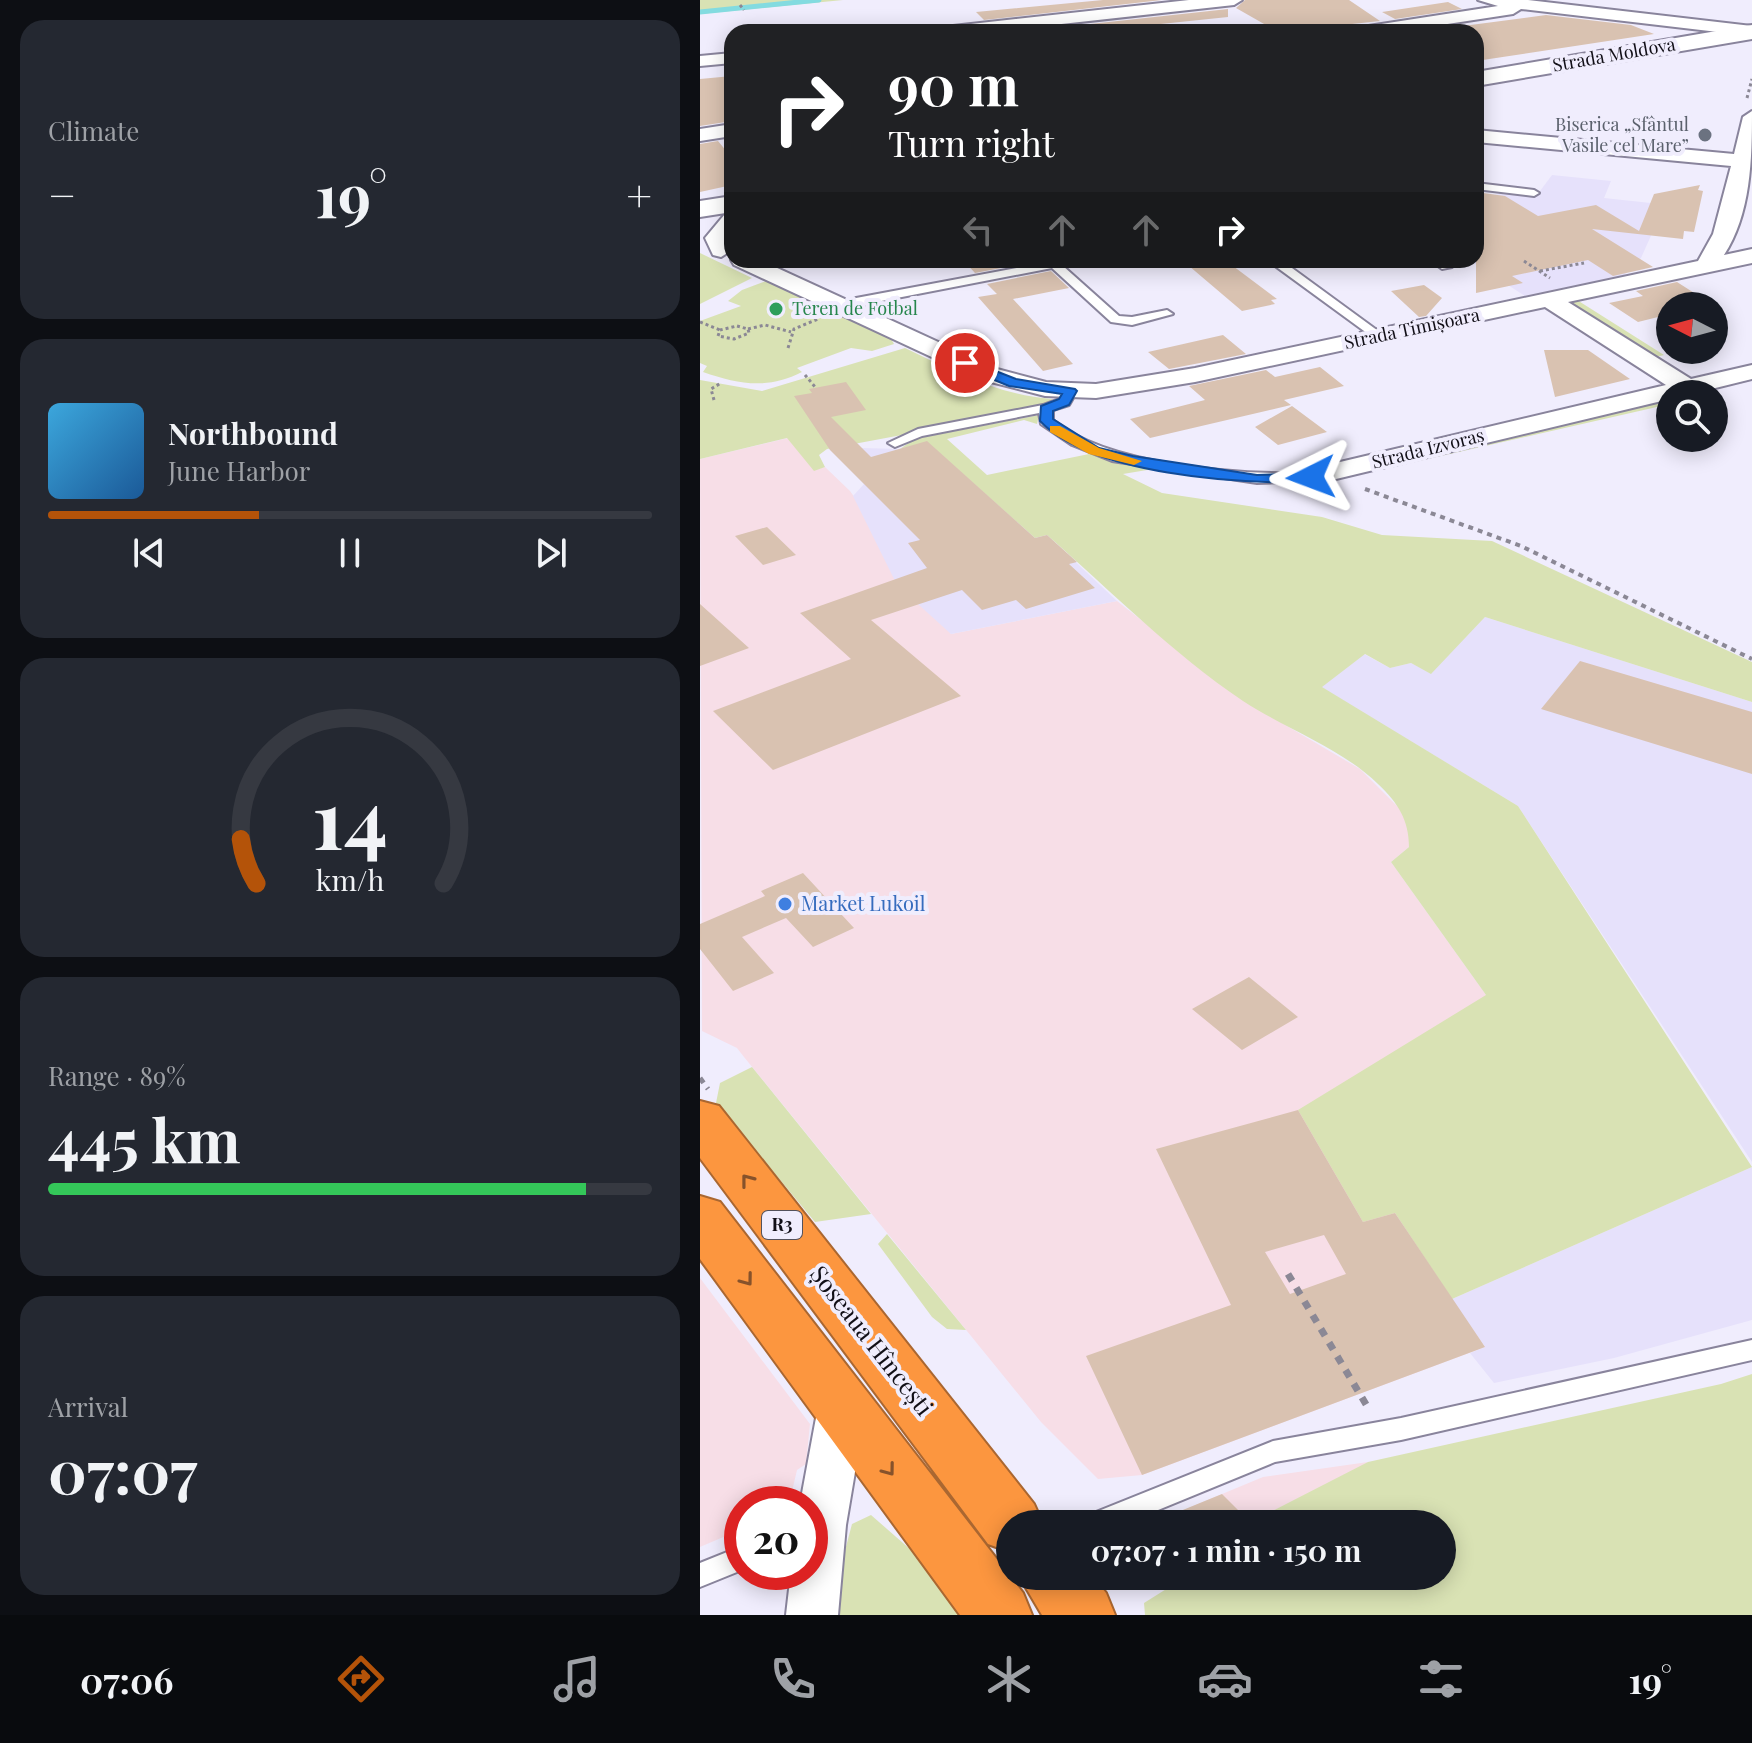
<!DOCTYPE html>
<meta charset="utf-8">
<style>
body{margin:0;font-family:"Playfair Display",serif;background:#242831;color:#f1f3f6;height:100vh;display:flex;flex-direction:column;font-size:30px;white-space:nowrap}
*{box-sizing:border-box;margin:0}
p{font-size:26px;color:#9ea1a6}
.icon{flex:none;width:44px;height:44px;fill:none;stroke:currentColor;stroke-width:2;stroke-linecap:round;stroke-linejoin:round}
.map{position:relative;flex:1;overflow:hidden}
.drawer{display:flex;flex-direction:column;gap:20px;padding:20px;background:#0d0f14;width:700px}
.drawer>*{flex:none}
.top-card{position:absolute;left:24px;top:24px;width:760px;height:244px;border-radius:24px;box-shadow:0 4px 20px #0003;background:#202124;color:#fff;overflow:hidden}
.needle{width:52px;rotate:276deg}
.controls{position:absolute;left:956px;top:292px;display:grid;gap:16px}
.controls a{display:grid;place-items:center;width:72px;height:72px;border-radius:50%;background:#171b24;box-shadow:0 4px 20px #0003;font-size:40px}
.speed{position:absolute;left:24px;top:1486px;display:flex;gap:16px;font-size:40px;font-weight:700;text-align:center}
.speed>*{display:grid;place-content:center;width:104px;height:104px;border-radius:50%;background:#171b24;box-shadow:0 4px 20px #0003;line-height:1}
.speed .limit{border:12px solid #d22;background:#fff;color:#111}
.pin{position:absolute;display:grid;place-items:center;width:68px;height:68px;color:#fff;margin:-34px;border:4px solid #fff;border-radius:50%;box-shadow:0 2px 8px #0007}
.me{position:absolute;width:88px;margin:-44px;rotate:267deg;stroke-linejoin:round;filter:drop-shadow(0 0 6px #0008)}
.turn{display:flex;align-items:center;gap:28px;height:168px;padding:0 32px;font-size:36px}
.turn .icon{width:104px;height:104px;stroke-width:2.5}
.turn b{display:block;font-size:56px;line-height:68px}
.lanes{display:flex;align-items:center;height:76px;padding:0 32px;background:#0003;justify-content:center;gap:40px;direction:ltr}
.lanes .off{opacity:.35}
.big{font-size:60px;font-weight:700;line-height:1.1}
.drawer .tile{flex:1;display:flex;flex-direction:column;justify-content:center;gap:12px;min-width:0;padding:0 28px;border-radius:24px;background:#242831}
.drawer .dial{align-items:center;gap:0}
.dial svg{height:208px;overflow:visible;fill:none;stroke:#363941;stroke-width:7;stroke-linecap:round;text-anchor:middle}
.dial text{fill:#f1f3f6;stroke:none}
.song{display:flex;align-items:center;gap:24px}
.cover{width:96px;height:96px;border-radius:12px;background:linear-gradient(135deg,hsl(200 70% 55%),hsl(210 70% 35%))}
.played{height:8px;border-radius:4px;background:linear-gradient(90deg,#b45309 35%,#363941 35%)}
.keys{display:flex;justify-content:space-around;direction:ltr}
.heat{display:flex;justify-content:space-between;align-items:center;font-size:44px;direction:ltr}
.charge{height:12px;border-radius:6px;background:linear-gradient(90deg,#34c759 89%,#363941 0)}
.trip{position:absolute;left:296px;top:1510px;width:460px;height:80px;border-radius:40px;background:#171b24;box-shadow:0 4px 20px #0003;font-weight:700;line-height:80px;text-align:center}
.tab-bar{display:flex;height:128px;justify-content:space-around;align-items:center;background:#090b0e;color:#9ea1a6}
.tab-bar .icon{width:56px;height:56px}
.tab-bar .current{color:#b45309}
.tab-bar b{font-size:36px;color:#f1f3f6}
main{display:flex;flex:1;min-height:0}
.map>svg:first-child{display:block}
.commercial{fill:#f7dee7}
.built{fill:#e6e1fb}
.green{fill:#d9e2b4}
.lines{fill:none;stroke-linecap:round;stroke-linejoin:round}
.stream{stroke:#83dbe0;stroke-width:5}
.building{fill:#d9c2b1;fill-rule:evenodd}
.lane-casing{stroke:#89849c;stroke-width:4}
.street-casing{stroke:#89849c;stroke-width:4}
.secondary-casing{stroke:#89849c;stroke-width:4}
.highway-casing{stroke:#aa6731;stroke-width:4}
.path-far3{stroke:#8b8895;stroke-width:3;stroke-dasharray:3 3;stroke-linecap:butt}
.path-far2{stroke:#8b8895;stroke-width:4;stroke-dasharray:5 5;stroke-linecap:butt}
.path-far1{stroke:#8b8895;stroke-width:5;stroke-dasharray:6 6;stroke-linecap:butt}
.path{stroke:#8b8895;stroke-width:7;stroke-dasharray:8 8;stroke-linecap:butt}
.lane{fill:#fff;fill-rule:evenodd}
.street{fill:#fff;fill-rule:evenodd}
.secondary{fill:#fff;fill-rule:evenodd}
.highway{fill:#fc963f;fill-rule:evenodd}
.oneway{stroke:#86522b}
.route{fill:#1a73e8;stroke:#114b97;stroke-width:2}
.slow{fill:#f59e0b}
.worship-dot{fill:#6b7280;stroke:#f0edfd;stroke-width:3}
.leisure-dot{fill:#2e9e5b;stroke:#f0edfd;stroke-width:3}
.shop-dot{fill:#3f7fe0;stroke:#f0edfd;stroke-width:3}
.labels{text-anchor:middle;stroke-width:8;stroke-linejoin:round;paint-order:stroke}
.far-street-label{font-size:18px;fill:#110f17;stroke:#f0edfd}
.far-worship-label{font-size:18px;fill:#5b616d;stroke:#f0edfd;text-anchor:end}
.far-leisure-label{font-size:18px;fill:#27864d;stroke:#f0edfd;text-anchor:start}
.shield{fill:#f0edfd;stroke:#54525c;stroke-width:2}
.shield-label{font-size:18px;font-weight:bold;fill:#110f17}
.shop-label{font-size:20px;fill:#366cbe;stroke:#f0edfd;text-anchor:start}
.near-street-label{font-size:24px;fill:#110f17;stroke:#f0edfd}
</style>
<main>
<section class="drawer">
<div class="tile"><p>Climate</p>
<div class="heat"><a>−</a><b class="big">19°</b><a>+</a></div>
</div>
<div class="tile">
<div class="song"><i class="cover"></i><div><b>Northbound</b><p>June Harbor</p></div></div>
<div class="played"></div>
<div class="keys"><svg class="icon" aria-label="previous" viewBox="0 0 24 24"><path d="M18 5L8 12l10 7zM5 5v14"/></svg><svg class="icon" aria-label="pause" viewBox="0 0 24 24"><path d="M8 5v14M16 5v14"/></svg><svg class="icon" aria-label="next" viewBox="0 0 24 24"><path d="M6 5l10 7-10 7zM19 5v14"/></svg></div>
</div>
<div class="tile dial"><svg viewBox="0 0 100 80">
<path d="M14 69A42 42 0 1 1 86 69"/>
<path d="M14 69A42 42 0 0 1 8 52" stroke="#b45309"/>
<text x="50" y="56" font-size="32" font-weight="700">14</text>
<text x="50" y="72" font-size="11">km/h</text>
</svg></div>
<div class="tile"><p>Range · 89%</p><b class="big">445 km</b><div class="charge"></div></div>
<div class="tile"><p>Arrival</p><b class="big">07:07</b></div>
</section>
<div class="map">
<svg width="1052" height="1615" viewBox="0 0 1052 1615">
<rect width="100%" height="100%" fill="#f0edfd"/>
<path class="commercial" d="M88,438L114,470L125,467L150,491L251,634L417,601L543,700L660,769L700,809L709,826V847L691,862L786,995L695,1213L785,1347L442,1475L398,1479L341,1422L44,1057L37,1048L2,1031L0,459Z
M0,1278L110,1424L106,1464L97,1470L89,1504H42V1529L0,1547Z
M668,1462L651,1474L545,1524H450L563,1477Z"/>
<path class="built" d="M852,175L911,181L904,198L960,204L962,211L941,258L924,275L825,296L769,260H776V198L806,193L830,195L840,191Z
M227,441L335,538L347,535L417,601L251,634L197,585L153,496L164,484L136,455L162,448L200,449Z
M785,617L1052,702V1162L818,806L621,687L664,654L690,668L711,663L731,673Z
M1052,1167V1320L914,1358L794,1383L770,1353L785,1347L752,1299Z"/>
<path class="green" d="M0,0H143L0,14Z
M0,253L52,278L0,304Z
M66,281L190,337L194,344L172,351L151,348L97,368L102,372C67,390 38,384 3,372L7,366L0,363V321L41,306L28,301L42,290Z
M877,300L964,355L948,359L866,302Z
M205,348C253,371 298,395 352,399L351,402L298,417L127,449L119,455L125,467L114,471L87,438L0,459V380L62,391Z
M970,395V404L644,478L634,476Z
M339,415L337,424L324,420L247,439L287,475L389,454L459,468L423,474L462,493L622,517L682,535L792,541L1052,662V702L785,617L731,674L711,663L690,668L665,654L622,687L818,806L1052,1167L752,1299L695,1213L663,1222L598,1110L786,995L691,862L709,847C709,820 698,803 678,784C641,748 586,729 543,701C472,653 411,591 347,535L335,538L227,442L200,449L214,439Z
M52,1067L171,1214L115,1222L16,1103L20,1083Z
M187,1234L266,1330L247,1329L232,1317L178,1244Z
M1052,1374V1615H445L444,1603L487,1576H742V1524H547L668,1462L1021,1384Z
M171,1515L235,1571L267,1615H138L142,1562L152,1524Z"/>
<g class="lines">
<path class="stream" d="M0,12L119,0"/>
</g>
<path class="building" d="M403,0H462L284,20L276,12Z
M545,0H649L680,21L578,32L536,8Z
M748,2L762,9L695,19L682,12Z
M528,9V17L384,32H317Z
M846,15L931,25L954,34L776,61V32H717Z
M32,76V121L0,126V79Z
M18,141L32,158V185L0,192V144Z
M1000,185L998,190L1003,191L994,232L984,231L983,239L892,229L953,267L913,276L888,260L812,276L823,283L776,293V192L805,196L838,216L896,205L939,231L954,194Z
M263,260H343L275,273Z
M482,260H525L577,299L571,300L575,304L542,311Z
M351,271L369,288L313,299L373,364L343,371L278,297L297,294L287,284Z
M977,282L1013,305L970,306V314L938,322L909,303L943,296L936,291Z
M724,285L742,298L726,316L719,317L691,291Z
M523,335L546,354L469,369L448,352Z
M844,350H888L930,379L855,397Z
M620,367L644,386L584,400L591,405L450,438L430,419L505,400L489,386L566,370L575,377Z
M146,382L166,410L131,417L171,457L227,441L335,538L347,535L377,562L369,564L395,588L326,609L316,600L282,610L262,590L171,620L261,696L73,770L13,711L151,659L100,613L227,568L208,543L220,540L130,450L94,396L112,393L109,389Z
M592,406L627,432L578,445L555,427Z
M67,527L96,555L63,565L35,536Z
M0,604L49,648L0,666Z
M880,661L1052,712V774L841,709Z
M103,873L154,928L113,947L86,918L42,937L74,973L33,991L0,949V924L65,896L61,891Z
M549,977L598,1017L542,1050L492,1009Z
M598,1110L663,1222L695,1213L785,1347L442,1475L386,1356L531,1305L456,1149ZM624,1235L646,1274L590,1294L565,1252Z
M522,1494L552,1524H451V1523Z"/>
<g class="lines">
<g class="lane-casing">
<path id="lane" d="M776,183L834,190L839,193L834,196L776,189Z
M359,260H415L409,263L363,266L419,316L432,317L467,310L473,314L432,325L411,322L352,268L140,309L134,305L140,301Z
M567,260H581L685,336L675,339Z
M730,260H744L752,267L742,269Z
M370,387L377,391L369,405L353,410V420C407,466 541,475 611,473L618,477L611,481L557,483L412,461L372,445L341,424L339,413L222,436L195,447L188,443L218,429L343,405L359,399L365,388Z
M1052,1340V1360L701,1440L575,1462L424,1524H382L386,1516L573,1441L701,1418Z
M42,1546V1570L0,1587V1563Z"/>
</g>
<g class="street-casing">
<path id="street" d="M489,0H542L534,5L290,32H235L244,27Z
M778,0H828L1052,26V36L821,9L813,14L695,32H653L662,27L798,6Z
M32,53V63L0,66V56Z
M1052,111C1052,159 1051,214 1024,255L1052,249V263L868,302L991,379L1052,365V379L991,394H970V399L611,485L602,483L598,477L602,471L966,385L845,307L495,382L396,398L345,396L279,379L34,265L31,260H60L297,369L346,382L396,384L495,368L998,261L1013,234L1031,166L776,142V130L1034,154L1043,117Z
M32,124V136L0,141V129Z
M32,212V232L27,238L32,250L21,257L13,255L5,238L25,214Z
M142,1387L159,1393L166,1407L146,1525L138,1615H86L91,1572H110V1504H100L118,1407L125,1393Z"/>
</g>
<g class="secondary-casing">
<path id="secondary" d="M1052,25V39L776,86V72Z
M32,196V212L0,217V201Z"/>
</g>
<g class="highway-casing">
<path id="highway" d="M0,1101L19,1106L334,1504L343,1524H310V1552L288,1544L0,1158Z
M0,1196L20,1202L323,1593L332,1615H260L0,1259Z
M319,1576H392L406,1593L415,1615H342Z"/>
</g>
<path class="path-far3" d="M40,5L44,10
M1047,98L1052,79
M824,261L850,278
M840,271L884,263
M0,322L20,330
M37,326L48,329L49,333L34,339L18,336L20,330Z
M48,329L65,325L91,332
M88,348L94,329L118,319
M105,375L116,388
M14,400L11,389L21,383"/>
<path class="path-far2" d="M665,489L821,546L1052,659"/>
<path class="path-far1" d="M0,1078L8,1089"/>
<path class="path" d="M588,1274L670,1411"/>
<use href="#lane" class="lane"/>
<use href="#street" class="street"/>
<use href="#secondary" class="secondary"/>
<use href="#highway" class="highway"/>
</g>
<defs><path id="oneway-chevron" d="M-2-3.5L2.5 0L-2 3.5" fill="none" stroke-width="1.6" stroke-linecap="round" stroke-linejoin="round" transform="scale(2)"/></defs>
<g class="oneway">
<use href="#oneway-chevron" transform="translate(47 1180) rotate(-128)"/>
<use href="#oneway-chevron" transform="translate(47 1280) rotate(53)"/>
<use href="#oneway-chevron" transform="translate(189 1470) rotate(53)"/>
</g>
<path class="route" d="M265,359L316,379L375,389L377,391L369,405L353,411V419L399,448L433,456L557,475L611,473L618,477L611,482C538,484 392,475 340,421L341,406L359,399L362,394L309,386L260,366L258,363Z"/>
<path class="slow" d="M350,426H360L399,448L442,461L434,465L389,454L350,432Z"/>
<circle class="worship-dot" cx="1005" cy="135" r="8"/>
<circle class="leisure-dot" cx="76" cy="309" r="8"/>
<circle class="shop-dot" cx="85" cy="904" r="8"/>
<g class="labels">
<g class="far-street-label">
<text transform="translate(914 55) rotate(-10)" y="6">Strada Moldova</text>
<text transform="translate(712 329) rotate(-12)" y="6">Strada Timișoara</text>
<text transform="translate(728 449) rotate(-14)" y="6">Strada Izvoraș</text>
</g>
<g class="far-worship-label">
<text x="989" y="131">Biserica „Sfântul<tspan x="989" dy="21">Vasile cel Mare”</tspan></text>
</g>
<g class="far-leisure-label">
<text x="92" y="315">Teren de Fotbal</text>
</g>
<rect class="shield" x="62" y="1211" width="40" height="28" rx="6"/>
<g class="shield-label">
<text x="82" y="1231">R3</text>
</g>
<g class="shop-label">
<text x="101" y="911">Market Lukoil</text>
</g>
<g class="near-street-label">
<text transform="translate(171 1341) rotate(52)" y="8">Șoseaua Hîncești</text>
</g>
</g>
</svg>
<div class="controls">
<a><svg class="needle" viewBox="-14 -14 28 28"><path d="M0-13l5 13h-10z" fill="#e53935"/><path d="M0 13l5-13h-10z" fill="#9ea1a6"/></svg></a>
<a><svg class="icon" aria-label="search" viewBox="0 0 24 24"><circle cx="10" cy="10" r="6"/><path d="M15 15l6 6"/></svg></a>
</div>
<div class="speed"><div class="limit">20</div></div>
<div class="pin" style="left:265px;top:363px;background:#d93025"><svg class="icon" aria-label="arrive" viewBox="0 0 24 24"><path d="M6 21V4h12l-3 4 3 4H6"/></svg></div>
<svg class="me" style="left:611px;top:477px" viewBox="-20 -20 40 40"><path d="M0-17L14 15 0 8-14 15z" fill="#1a73e8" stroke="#fff" stroke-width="4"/></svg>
<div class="trip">07:07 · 1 min · 150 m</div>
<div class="top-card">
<div class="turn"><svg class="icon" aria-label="right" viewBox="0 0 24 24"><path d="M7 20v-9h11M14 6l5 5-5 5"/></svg><div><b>90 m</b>Turn right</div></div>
<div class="lanes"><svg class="icon off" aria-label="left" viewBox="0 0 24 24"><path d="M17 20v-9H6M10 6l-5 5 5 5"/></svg><svg class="icon off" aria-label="ahead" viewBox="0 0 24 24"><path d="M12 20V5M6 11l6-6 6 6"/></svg><svg class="icon off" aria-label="ahead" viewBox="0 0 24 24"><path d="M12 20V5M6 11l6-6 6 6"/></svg><svg class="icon" aria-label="right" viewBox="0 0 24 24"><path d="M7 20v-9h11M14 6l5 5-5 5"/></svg></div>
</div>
</div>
</main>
<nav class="tab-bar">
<b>07:06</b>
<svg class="icon current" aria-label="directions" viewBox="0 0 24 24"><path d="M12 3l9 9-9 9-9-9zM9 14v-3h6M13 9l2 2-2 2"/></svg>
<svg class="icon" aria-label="music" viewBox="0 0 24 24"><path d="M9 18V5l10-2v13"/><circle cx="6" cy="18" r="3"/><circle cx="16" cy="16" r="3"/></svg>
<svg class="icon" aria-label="phone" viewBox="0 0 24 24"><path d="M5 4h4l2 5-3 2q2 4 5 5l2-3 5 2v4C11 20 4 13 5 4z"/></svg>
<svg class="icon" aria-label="climate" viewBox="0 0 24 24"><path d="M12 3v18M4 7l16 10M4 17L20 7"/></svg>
<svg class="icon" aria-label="car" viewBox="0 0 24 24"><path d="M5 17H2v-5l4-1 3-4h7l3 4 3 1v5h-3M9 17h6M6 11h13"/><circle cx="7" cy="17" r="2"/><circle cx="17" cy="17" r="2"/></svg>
<svg class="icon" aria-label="filters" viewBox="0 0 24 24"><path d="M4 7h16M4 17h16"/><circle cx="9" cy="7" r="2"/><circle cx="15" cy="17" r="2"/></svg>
<b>19°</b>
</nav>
